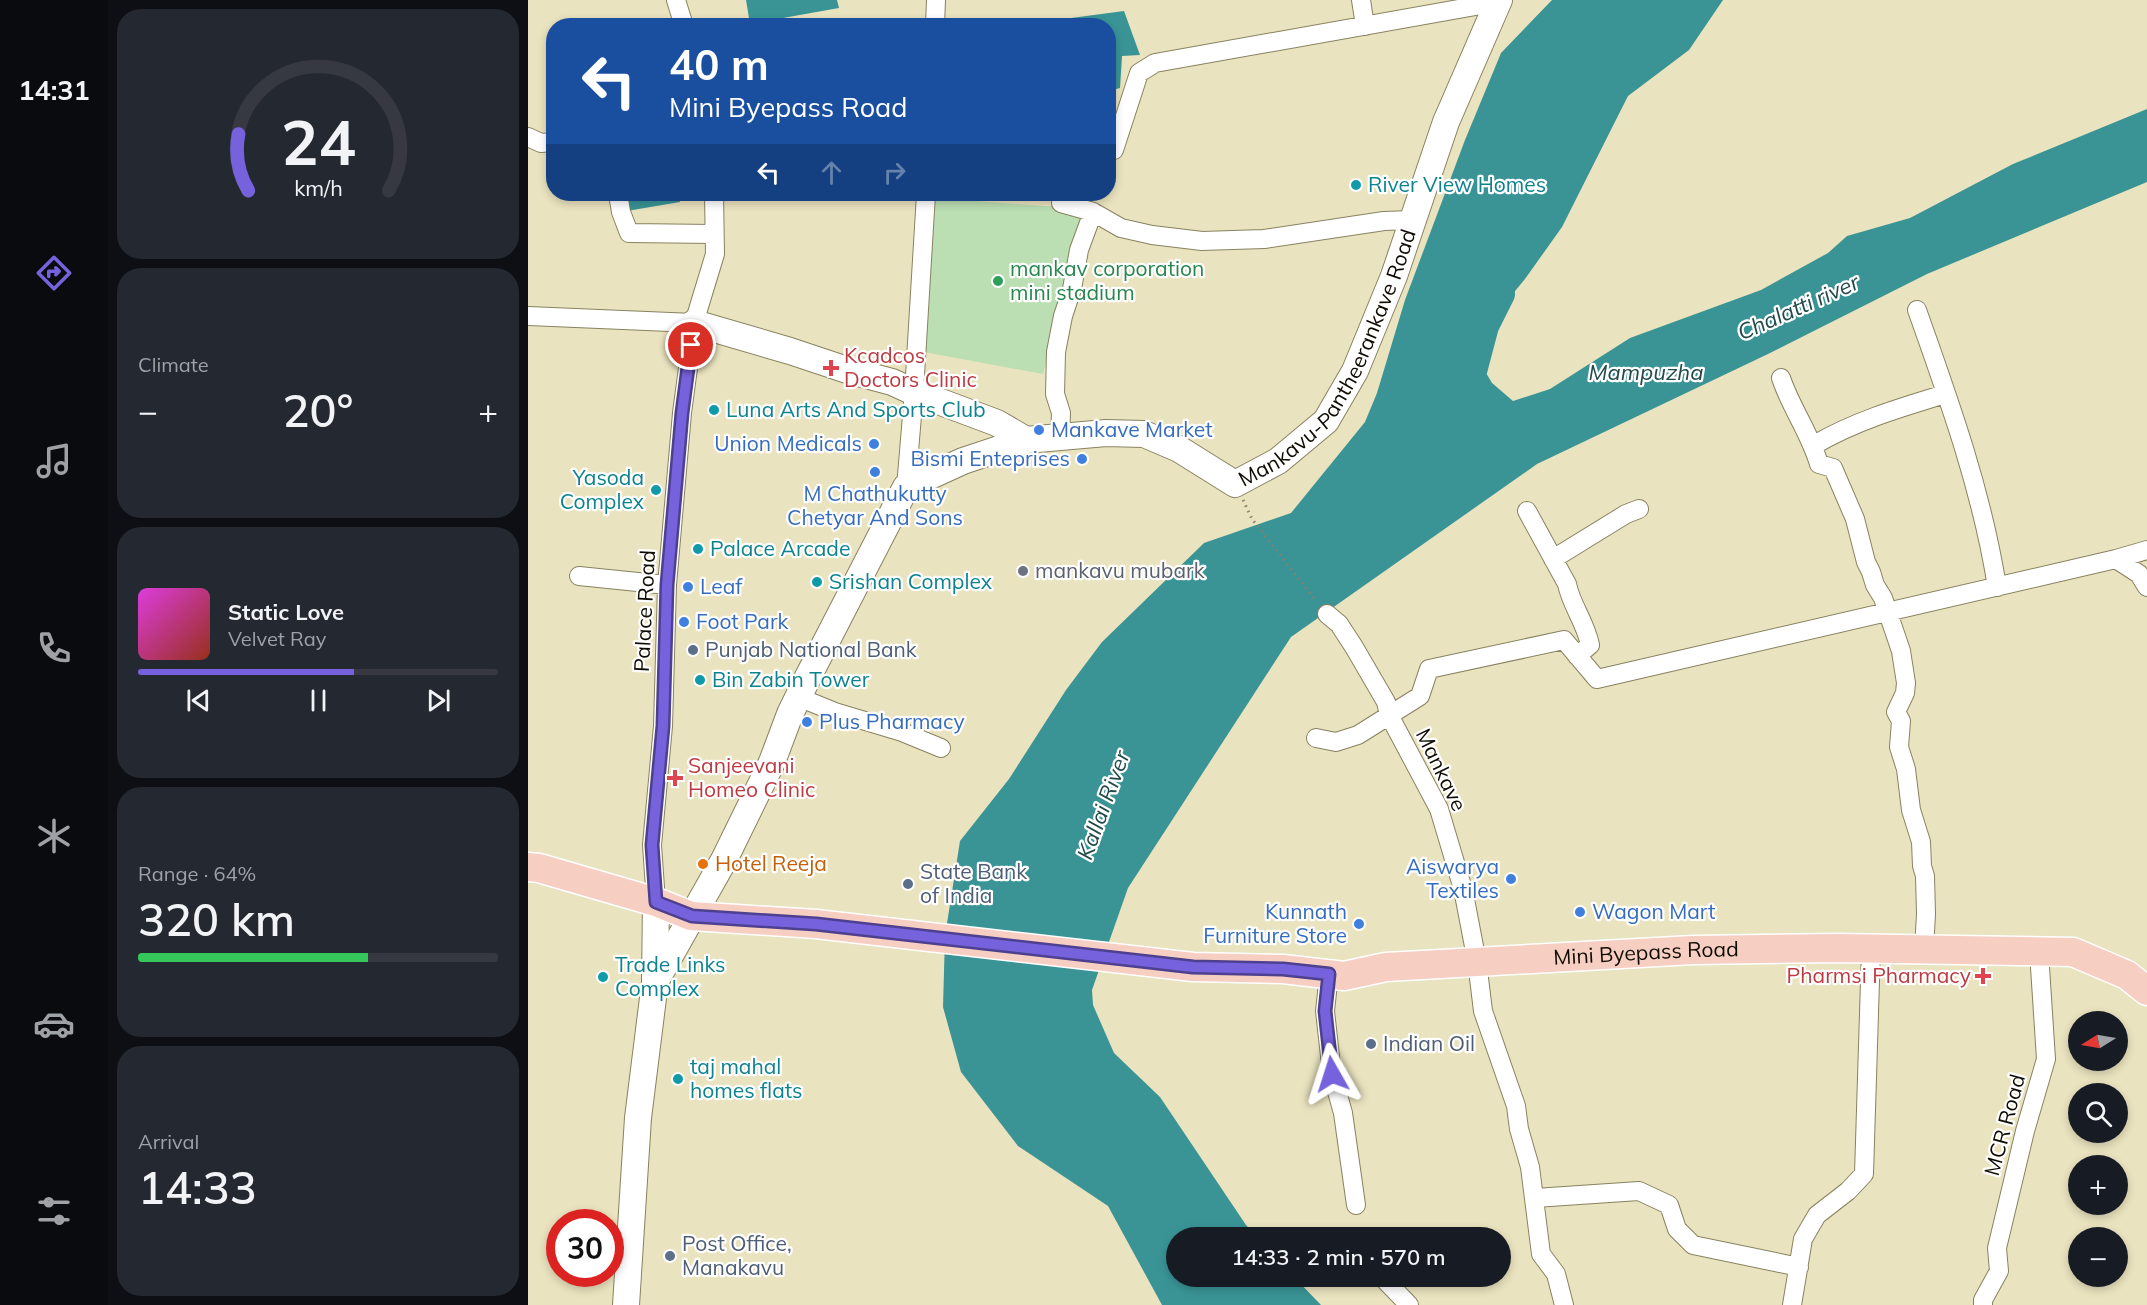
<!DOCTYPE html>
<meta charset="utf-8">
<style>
body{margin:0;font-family:Mulish,sans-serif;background:#242831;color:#f1f3f6;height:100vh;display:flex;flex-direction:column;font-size:22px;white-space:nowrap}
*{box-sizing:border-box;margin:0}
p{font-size:20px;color:#9ea1a6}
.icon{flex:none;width:33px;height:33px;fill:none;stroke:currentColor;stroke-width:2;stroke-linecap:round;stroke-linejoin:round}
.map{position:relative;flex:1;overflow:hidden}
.details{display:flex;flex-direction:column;gap:9px;padding:9px;background:#0d0f14;width:420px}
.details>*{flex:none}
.banner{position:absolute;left:18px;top:18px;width:570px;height:183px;border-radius:24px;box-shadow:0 3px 9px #0003;background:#1a4fa0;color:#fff;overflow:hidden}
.needle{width:39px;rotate:259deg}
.controls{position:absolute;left:1540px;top:1011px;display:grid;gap:12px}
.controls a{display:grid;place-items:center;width:60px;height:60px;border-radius:50%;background:#171b24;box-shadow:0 3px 9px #0003;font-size:30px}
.speed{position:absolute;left:18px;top:1209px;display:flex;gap:12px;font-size:30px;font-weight:700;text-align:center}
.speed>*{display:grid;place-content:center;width:78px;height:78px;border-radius:50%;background:#171b24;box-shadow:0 3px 9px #0003;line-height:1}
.speed .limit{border:9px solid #d22;background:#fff;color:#111}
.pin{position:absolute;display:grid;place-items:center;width:51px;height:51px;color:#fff;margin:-26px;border:3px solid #fff;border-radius:50%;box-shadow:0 2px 6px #0007}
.me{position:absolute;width:66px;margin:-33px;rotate:354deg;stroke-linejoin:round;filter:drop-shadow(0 0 4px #0008)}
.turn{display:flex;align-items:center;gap:21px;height:126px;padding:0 24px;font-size:27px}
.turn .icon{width:78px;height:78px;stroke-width:2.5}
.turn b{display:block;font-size:42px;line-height:51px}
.lanes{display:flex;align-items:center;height:57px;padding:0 24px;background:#0003;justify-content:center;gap:30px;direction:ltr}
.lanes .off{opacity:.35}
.big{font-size:45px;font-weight:600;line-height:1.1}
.details .tile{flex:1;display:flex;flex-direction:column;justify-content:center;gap:9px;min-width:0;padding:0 21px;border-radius:24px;background:#242831}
.details .dial{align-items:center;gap:0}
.dial svg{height:156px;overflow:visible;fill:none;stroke:#363941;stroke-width:7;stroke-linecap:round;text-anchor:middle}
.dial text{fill:#f1f3f6;stroke:none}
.song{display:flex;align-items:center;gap:18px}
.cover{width:72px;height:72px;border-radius:9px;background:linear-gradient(135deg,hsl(300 70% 55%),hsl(10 70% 35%))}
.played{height:6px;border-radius:3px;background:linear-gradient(90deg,#7662dc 60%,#363941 60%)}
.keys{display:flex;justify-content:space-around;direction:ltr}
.heat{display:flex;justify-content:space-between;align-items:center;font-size:33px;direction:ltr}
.charge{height:9px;border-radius:4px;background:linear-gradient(90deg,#34c759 64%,#363941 0)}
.trip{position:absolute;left:638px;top:1227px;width:345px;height:60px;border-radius:30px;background:#171b24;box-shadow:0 3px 9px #0003;font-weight:600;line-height:60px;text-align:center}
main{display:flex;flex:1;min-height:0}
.dock{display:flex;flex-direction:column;width:108px;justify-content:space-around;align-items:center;background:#090b0e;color:#9ea1a6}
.dock .icon{width:42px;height:42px}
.dock .active{color:#7662dc}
.dock b{font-size:27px;color:#f1f3f6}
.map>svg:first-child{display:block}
.green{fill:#bbdeb2}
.water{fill:#3a9496}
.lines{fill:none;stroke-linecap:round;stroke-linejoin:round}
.river{stroke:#3a9496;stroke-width:28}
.street-casing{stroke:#888260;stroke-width:20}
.secondary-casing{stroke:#888260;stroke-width:28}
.primary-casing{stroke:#fff;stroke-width:31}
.path{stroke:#86816a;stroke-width:3;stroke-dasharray:1.5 4.5;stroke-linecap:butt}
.street{stroke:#fff;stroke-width:18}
.secondary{stroke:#fff;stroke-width:26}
.primary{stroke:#f7cec2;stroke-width:28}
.route-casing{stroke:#4d408f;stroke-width:15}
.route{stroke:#7662dc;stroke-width:10}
.culture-dot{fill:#0f9aa8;stroke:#fff;stroke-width:2}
.leisure-dot{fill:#2e9e5b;stroke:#fff;stroke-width:2}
.health-dot{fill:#e0444e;stroke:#fff;stroke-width:2}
.shop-dot{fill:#3f7fe0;stroke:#fff;stroke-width:2}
.worship-dot{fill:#6b7280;stroke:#fff;stroke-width:2}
.service-dot{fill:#5c6f8a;stroke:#fff;stroke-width:2}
.food-dot{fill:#e8710a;stroke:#fff;stroke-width:2}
.labels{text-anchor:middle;stroke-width:4.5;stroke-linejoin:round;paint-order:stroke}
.culture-label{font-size:21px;fill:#0d838f;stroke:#fff;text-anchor:start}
.leisure-label{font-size:21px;fill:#27864d;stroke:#fff;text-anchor:start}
.street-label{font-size:21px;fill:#0e0b02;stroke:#fff}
.health-label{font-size:21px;fill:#be3a42;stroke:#fff;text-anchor:start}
.shop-label{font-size:21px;fill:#366cbe;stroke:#fff;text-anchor:start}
.worship-label{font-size:21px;fill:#5b616d;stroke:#fff;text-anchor:start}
.service-label{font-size:21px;fill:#4e5e75;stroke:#fff;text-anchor:start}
.food-label{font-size:21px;fill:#c56008;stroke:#fff;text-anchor:start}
.water-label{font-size:22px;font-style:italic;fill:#224a4b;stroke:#fff}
</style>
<main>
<nav class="dock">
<b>14:31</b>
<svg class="icon active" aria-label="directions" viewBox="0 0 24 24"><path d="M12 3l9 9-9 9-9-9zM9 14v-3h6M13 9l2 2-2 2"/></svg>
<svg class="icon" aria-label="music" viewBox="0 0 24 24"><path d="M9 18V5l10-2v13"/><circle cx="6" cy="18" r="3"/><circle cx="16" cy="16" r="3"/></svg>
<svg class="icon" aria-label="phone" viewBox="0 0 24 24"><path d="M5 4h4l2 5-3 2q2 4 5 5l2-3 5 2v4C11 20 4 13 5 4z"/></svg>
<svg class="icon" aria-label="climate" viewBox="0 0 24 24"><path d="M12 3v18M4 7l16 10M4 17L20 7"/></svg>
<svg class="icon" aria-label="car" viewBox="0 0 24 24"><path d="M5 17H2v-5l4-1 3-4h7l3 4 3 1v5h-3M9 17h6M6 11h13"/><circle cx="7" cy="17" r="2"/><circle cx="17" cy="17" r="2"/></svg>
<svg class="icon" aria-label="filters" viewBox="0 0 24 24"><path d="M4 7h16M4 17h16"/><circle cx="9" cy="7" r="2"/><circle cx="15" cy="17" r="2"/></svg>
</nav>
<section class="details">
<div class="tile dial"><svg viewBox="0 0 100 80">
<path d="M14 69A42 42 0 1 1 86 69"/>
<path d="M14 69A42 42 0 0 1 9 40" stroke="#7662dc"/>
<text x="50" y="56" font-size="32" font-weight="700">24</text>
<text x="50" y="72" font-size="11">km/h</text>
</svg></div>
<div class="tile"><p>Climate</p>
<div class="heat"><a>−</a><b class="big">20°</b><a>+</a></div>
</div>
<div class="tile">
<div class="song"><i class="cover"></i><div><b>Static Love</b><p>Velvet Ray</p></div></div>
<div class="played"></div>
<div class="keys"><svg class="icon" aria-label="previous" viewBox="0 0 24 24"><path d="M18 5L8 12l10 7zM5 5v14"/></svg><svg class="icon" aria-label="pause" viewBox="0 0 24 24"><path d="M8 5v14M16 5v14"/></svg><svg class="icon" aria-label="next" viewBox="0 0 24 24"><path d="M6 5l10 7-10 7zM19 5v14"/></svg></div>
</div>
<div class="tile"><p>Range · 64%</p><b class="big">320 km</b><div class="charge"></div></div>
<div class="tile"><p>Arrival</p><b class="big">14:33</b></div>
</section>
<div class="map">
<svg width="1619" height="1305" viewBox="0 0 1619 1305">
<rect width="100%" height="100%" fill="#eae3bf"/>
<path class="green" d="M405,198L560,209L515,374L396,352Z"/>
<path class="water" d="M218,0H309L311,8L222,24Z
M1024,0H1195L1161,50L1100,96L1034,227L997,279L954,331L945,351L964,383L985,401L1022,389L1102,338L1233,290L1300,253L1319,236L1382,218L1485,164L1619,109V182L1399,274L1240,354L1009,464L763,637L600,888L564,990L565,1005L586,1053L632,1097L718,1225L729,1237L648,1238V1276L766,1277L793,1305H634L580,1206L490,1146L433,1072L415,1007L417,936L432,841L481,779L538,690L574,642L676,543L763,513L837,422L849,393L877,300L937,140L973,53Z
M596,11L612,55L594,56L592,88L581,91L580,26L514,25L513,22Z
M89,194H150L152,202L93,212Z"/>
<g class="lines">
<path class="river" d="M939,394L957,326L973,294"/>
<g class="street-casing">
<path id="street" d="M148,0L156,26
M833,0L837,26
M407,26L408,0
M0,137L13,143L26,142
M580,149L586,150L611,73L627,63L970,2
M90,194L93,212L101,233L186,234
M535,194L533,203L565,212
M1389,310C1421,400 1454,491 1469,587
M0,316L166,323
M1253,378C1263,408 1282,433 1291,464L1305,468L1327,519L1338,562L1343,572L1347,585L1355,598L1373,651L1378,683L1377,693L1368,712L1373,721L1371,747L1378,769L1383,810L1393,842L1394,866L1397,876L1398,914L1396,950
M532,437L533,413L527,394L528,352L535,316L544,289L551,250L565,212L593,228L624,235L674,241L736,239L856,221L885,220
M1286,445C1327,421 1371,408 1417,394
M378,487L386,392L398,194
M999,511L1039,584C1043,605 1058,623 1062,645L1049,656
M1025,559L1098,514L1111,509
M1588,559L1611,574L1619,587
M51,576L139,585
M799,614L811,624L826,647L858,702L861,715L911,809L935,889L949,962L955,1011L988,1106L991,1129L1002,1167L1013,1254L1028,1274L1036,1305
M270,697L307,712L374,732L413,748
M788,738L808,742L830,735L892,696L901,669L1036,640L1069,679L1588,559L1619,550
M128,902L124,845L135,726L139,585L154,413L166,323L187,254L186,194
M801,974L797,1011L804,1074L815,1113L828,1205
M1007,1198L1111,1191L1141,1205L1149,1229L1165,1245L1271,1267
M853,1276L881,1305
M1264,1305L1275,1239L1289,1215L1320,1191L1336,1174L1343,949
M1455,1305V1300L1471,1271L1469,1248L1497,1131L1518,1059L1511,952"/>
</g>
<g class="secondary-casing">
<g id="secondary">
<path d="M166,323L262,351L319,370L364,382L386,392L469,423L498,440"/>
<path id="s1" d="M127,982L196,860L244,762L262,714L281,675L378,487L435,461L498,440L578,433L616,434L651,449L707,484L750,461L798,421L827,371L866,276L918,122L971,0"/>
<path d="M98,1305L110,1118L127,982L128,902"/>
</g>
</g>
<g class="primary-casing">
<g id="primary">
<path id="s2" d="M0,867L11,868L128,902L163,916L288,924L665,967L755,969L816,976L858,967L1165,950L1309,948L1545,952L1599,975L1619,991"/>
</g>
</g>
<path class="path" d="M715,500L724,519L788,601"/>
<use href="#street" class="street"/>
<use href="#secondary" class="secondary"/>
<use href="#primary" class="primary"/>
</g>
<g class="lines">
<g class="route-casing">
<path id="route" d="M163,345L154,413L139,585L135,726L124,845L128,902L164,916L288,924L665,967L755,969L801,974L797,1011L804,1074"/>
</g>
<use href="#route" class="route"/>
</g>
<g class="culture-dot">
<circle cx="828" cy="185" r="6"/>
<circle cx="186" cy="410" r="6"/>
<circle cx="128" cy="490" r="6"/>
<circle cx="170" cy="549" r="6"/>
<circle cx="289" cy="582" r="6"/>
<circle cx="172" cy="680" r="6"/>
<circle cx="75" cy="977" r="6"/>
<circle cx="150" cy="1079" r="6"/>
</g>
<circle class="leisure-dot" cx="470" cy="281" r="6"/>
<g class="health-dot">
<path d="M300 359h6v6h6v6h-6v6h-6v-6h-6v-6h6z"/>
<path d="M144 769h6v6h6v6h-6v6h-6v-6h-6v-6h6z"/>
<path d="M1452 967h6v6h6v6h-6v6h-6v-6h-6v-6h6z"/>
</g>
<g class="shop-dot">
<circle cx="511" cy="430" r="6"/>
<circle cx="346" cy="444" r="6"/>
<circle cx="554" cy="459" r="6"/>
<circle cx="347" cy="472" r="6"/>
<circle cx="160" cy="587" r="6"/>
<circle cx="156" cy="622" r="6"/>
<circle cx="279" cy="722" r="6"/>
<circle cx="983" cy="879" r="6"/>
<circle cx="1052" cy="912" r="6"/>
<circle cx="831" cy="924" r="6"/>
</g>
<circle class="worship-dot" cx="495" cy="571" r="6"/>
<g class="service-dot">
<circle cx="165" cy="650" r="6"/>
<circle cx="380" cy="884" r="6"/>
<circle cx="843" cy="1044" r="6"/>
<circle cx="142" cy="1256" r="6"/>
</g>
<circle class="food-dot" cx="175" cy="864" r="6"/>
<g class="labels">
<g class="culture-label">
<text x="840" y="192">River View Homes</text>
<text x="198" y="417">Luna Arts And Sports Club</text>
<text x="116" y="485" text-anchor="end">Yasoda<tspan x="116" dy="24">Complex</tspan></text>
<text x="182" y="556">Palace Arcade</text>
<text x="301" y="589">Srishan Complex</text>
<text x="184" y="687">Bin Zabin Tower</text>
<text x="87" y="972">Trade Links<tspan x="87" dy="24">Complex</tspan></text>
<text x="162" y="1074">taj mahal<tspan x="162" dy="24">homes flats</tspan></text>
</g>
<g class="leisure-label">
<text x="482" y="276">mankav corporation<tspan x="482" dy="24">mini stadium</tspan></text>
</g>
<g class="street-label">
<text dy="7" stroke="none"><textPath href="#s1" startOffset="1070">Mankavu-Pantheerankave Road</textPath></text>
<text transform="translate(117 611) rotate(-87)" y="7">Palace Road</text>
<text transform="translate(913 770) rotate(64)" y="7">Mankave</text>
<text dy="7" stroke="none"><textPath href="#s2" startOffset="1130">Mini Byepass Road</textPath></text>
<text transform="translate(1477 1125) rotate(-75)" y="7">MCR Road</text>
</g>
<g class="health-label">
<text x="316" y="363">Kcadcos<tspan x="316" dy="24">Doctors Clinic</tspan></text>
<text x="160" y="773">Sanjeevani<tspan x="160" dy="24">Homeo Clinic</tspan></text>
<text x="1443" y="983" text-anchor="end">Pharmsi Pharmacy</text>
</g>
<g class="shop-label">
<text x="523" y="437">Mankave Market</text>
<text x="334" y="451" text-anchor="end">Union Medicals</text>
<text x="542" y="466" text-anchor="end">Bismi Enteprises</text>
<text x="347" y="501" text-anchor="middle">M Chathukutty<tspan x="347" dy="24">Chetyar And Sons</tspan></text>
<text x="172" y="594">Leaf</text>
<text x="168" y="629">Foot Park</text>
<text x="291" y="729">Plus Pharmacy</text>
<text x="971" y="874" text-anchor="end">Aiswarya<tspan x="971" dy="24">Textiles</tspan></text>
<text x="819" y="919" text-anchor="end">Kunnath<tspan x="819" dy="24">Furniture Store</tspan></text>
<text x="1064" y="919">Wagon Mart</text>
</g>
<g class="worship-label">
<text x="507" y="578">mankavu mubark</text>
</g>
<g class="service-label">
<text x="177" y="657">Punjab National Bank</text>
<text x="392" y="879">State Bank<tspan x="392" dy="24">of India</tspan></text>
<text x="855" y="1051">Indian Oil</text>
<text x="154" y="1251">Post Office,<tspan x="154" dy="24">Manakavu</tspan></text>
</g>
<g class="food-label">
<text x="187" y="871">Hotel Reeja</text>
</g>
<g class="water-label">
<text transform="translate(1270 307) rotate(-24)" y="8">Chalatti river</text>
<text x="1118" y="380">Mampuzha</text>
<text transform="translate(575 805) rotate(-70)" y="8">Kallai River</text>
</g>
</g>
</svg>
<div class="controls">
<a><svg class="needle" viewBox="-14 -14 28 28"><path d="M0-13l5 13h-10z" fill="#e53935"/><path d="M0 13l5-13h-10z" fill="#9ea1a6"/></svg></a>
<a><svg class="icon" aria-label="search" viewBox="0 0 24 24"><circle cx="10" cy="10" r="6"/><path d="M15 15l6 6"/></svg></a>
<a>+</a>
<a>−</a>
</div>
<div class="speed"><div class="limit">30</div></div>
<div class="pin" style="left:163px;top:345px;background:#d93025"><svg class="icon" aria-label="arrive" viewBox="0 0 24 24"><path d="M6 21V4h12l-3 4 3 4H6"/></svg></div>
<svg class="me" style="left:804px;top:1074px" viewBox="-20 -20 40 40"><path d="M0-17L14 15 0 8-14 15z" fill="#7662dc" stroke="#fff" stroke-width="4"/></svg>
<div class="trip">14:33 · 2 min · 570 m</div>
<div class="banner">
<div class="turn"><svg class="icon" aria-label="left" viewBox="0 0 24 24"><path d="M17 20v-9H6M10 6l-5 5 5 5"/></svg><div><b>40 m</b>Mini Byepass Road</div></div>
<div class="lanes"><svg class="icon" aria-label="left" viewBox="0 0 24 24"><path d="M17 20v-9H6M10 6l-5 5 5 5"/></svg><svg class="icon off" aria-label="ahead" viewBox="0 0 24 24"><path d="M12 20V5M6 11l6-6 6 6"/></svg><svg class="icon off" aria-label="right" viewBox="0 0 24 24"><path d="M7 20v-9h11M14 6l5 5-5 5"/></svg></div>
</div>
</div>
</main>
